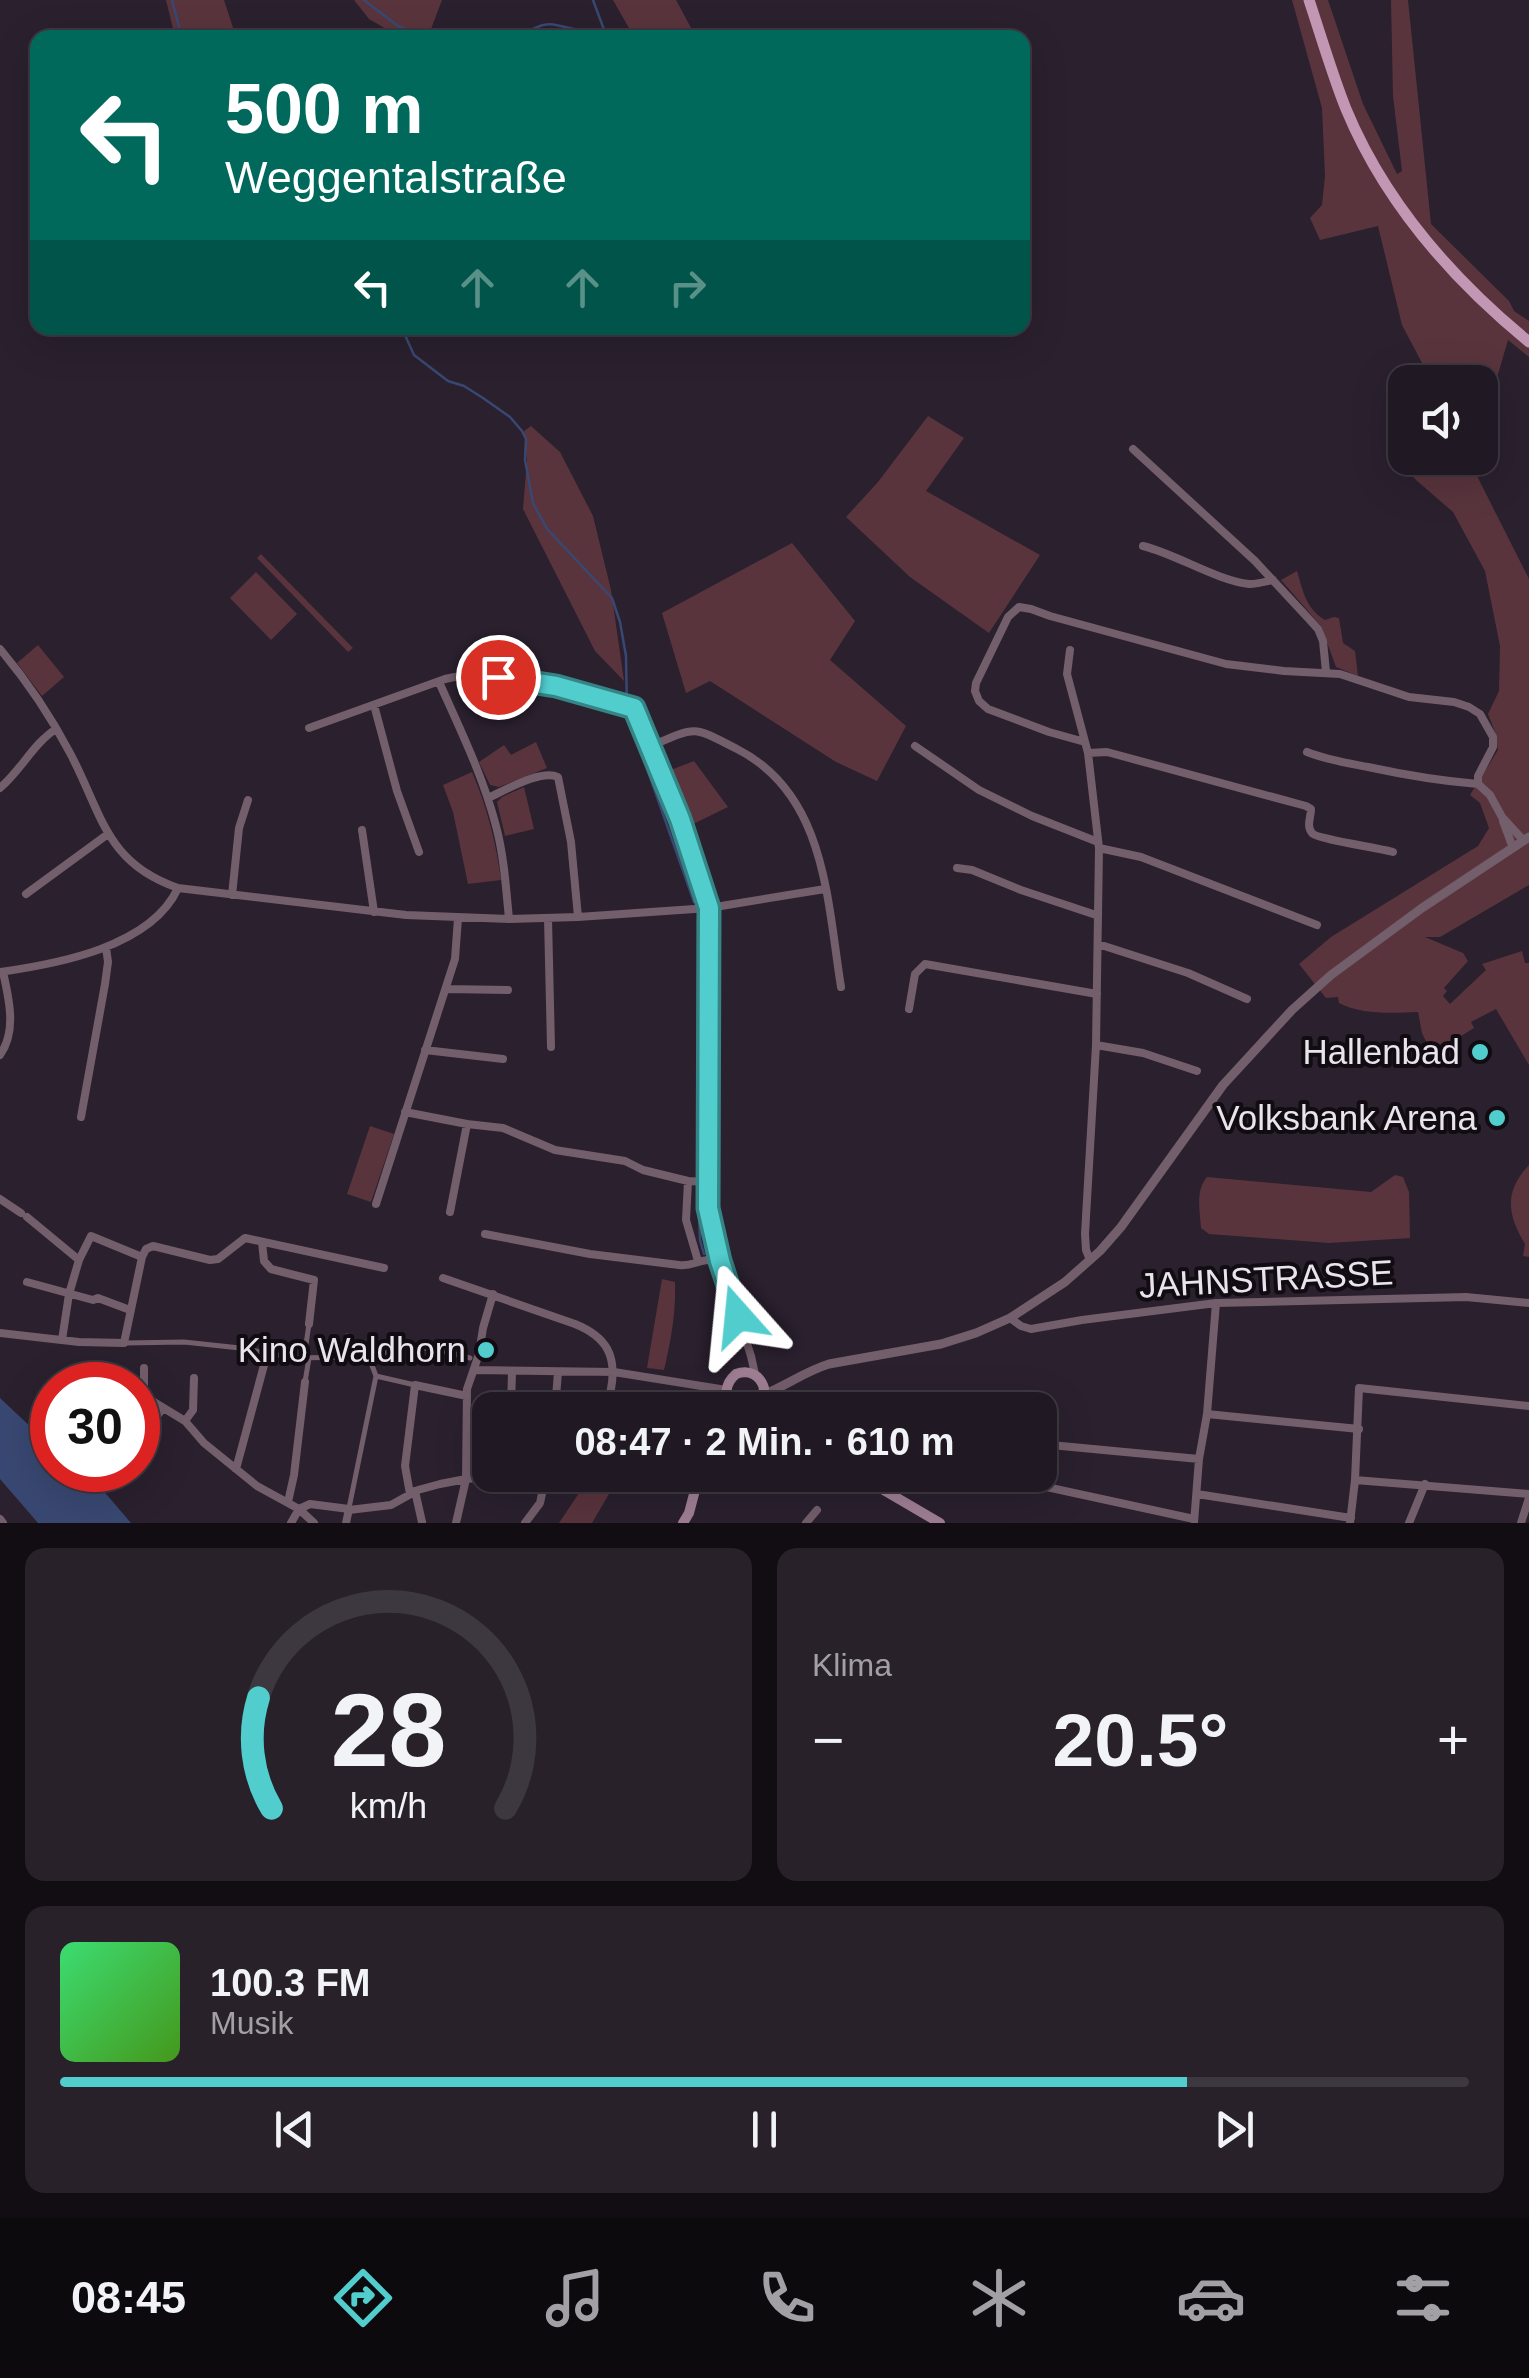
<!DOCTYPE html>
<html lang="de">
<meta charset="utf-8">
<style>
body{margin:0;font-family:Arial,sans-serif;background:#28212a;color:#f1f3f6;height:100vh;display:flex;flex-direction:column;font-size:38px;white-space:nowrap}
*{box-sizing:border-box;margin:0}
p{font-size:32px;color:#a2a0a5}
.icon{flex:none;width:55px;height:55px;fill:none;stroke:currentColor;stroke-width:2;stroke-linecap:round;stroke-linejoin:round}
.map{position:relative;height:1523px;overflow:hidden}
.drawer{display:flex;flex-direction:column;gap:25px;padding:25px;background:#120d13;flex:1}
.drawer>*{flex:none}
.banner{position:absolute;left:30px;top:30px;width:1000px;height:305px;border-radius:20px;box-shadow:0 10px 40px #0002,0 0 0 2px #3d3740;background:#00695c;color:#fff;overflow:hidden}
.tools{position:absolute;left:1388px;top:365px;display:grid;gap:20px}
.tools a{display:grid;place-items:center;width:110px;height:110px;border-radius:20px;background:#201822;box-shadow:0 10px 40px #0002,0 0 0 2px #3d3740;font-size:50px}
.speed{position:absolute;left:30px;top:1362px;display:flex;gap:20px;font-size:50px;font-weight:700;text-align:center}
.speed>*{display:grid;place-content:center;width:130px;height:130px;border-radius:50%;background:#201822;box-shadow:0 10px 40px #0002,0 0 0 2px #3d3740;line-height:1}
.speed .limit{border:15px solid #d22;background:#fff;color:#111}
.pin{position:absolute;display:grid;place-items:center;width:85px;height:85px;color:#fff;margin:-42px;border:5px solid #fff;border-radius:50%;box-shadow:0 2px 10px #0007}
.me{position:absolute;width:110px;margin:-55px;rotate:342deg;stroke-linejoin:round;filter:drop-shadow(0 0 8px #0008)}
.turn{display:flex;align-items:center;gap:35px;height:210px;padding:0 30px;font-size:45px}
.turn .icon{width:130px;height:130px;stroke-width:2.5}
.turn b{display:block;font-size:70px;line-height:85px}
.lanes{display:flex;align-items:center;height:95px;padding:0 30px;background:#0003;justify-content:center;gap:50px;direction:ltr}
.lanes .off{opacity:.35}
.big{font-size:75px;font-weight:600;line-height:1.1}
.drawer .tile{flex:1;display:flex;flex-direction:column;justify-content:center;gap:15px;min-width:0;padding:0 35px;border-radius:20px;background:#28212a}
.drawer .dial{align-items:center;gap:0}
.dial svg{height:260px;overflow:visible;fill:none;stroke:#3d3740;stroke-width:7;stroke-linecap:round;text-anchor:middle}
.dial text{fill:#f1f3f6;stroke:none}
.song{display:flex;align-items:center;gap:30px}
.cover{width:120px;height:120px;border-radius:15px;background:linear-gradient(135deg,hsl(140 70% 55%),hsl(100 70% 35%))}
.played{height:10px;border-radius:5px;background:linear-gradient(90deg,#52cdce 80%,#3d3740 80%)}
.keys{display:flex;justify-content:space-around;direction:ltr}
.heat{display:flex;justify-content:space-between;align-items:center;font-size:55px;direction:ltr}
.drawer .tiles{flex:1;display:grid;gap:25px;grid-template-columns:1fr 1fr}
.tile:last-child{grid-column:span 2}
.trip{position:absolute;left:472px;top:1392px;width:585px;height:100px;border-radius:20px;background:#201822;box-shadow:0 10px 40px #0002,0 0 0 2px #3d3740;font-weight:600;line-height:100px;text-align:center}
.tab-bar{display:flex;height:160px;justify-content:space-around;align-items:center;background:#0d0a0e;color:#a2a0a5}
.tab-bar .icon{width:70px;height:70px}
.tab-bar .active{color:#52cdce}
.tab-bar b{font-size:45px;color:#f1f3f6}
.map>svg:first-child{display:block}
.green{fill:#59343d}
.water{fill:#394872}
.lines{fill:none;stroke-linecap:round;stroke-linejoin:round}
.stream{stroke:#394872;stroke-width:2.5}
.pedestrian{stroke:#735e6b;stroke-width:5}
.minor{stroke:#735e6b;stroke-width:8}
.tertiary{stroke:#735e6b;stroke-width:9}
.secondary{stroke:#9f7e94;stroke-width:10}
.primary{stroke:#c297b3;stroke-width:11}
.route-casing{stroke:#358586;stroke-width:25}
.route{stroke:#52cdce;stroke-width:18}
.poi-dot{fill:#52cdce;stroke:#100c12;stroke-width:4}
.labels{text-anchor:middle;stroke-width:8;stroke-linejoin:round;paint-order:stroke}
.poi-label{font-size:35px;fill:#eae3ed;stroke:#100c12;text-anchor:end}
.street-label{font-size:35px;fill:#eae3ed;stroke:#100c12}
</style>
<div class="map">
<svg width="1529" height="1523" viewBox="0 0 1529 1523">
<rect width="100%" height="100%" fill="#2a202e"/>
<path class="green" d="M166,0H224L236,37H175Z
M354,0H442L428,37H400L369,19Z
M613,0H676L696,37H634Z
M1292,0H1328L1363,104L1397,174L1402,171L1393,96L1391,0H1408L1431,224L1509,301L1514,311L1529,321V357L1508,340L1480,436V382H1432L1402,325L1378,226L1320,240L1310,218L1322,205L1325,176L1322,108Z
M928,416L964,438L926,491L1040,555L989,633L910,577L846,517L878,482Z
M531,426L560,452L593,516L611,590L624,681L595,651L523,509L527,460L524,431Z
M1405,437V458H1476L1474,470L1529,579V885L1440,937H1425L1463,953L1468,961L1444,988L1447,991L1443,996L1450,1004L1486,970L1482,964L1522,951L1525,963H1529V1065L1496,1009L1471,1022L1474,1028L1432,1054L1422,1033L1418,1012C1392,1013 1362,1015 1339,1003L1338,997L1326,998L1299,964L1331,937L1478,846L1489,828L1480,803L1470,795L1498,750L1495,732L1488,714L1499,691L1500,646L1485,571L1453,512L1416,480L1400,461L1390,444Z
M792,543L855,621L830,660L906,726L877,781L836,762L710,681L686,693L662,613Z
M261,554L353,648L348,652L257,558Z
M1297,571C1303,591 1306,609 1325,620L1334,617L1339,618L1343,643L1355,651L1358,676L1336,667L1321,626L1281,580Z
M256,572L297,614L271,640L230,598Z
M38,645L64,677L42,696L17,663Z
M536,742L547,768L499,787L490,785L479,762L504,745L511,755Z
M694,761L728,807L689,826L668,771Z
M472,772C487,807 496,842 501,880L468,884L453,812L443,785Z
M524,787L534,829L505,836L497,802L502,797Z
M370,1126L394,1134L371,1202L347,1194Z
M1529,1165V1257L1523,1256L1525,1244C1507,1214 1504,1192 1529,1165Z
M1395,1175L1403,1177L1409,1192L1410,1238L1329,1243L1209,1234L1201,1228C1200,1211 1195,1191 1207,1177L1371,1192Z
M662,1279L675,1282C676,1313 671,1340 664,1370L647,1368Z
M591,1475H620L592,1523H559Z"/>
<path class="water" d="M0,1398L52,1447V1470H80L107,1495L131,1523H38L0,1479Z"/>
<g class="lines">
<path class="stream" d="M172,0L182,38
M364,0L398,26L426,38
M498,38C506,36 516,36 523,33C535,29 543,22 556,25C572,28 590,34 606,35L593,0
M396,328L404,333L414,355L448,381L464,386L483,398L510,417L522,431L526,439L525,460L533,503L547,529L612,598L620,622L626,656L627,712L694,902
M698,1179V920
M698,1187L700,1240L704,1254"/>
<path class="pedestrian" d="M125,1343L184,1342L240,1348L293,1358L359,1357L370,1360L401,1346H408L439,1350L470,1358
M344,1356L347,1336
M304,1358L309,1324
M376,1376L415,1385
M305,1382L309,1358
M349,1508L376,1376L370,1360"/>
<path class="minor" d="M1133,449L1255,561L1308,618L1318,629L1323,641L1326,672
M1143,546C1176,554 1218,581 1249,584C1257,584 1265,582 1273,580
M0,649C27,681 50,715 70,753C102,813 105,863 178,888L406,915L509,919L578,917L709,908L825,889
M1070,650L1067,674L1088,753L1099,848L1096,1045L1085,1234L1086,1250L1090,1260
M439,682C460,729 483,776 496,826C504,856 506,888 509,919
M374,705L397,791L419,852
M309,728L445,679C505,664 573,694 631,706L637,712L680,819L709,908L708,1208L720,1261L751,1356L755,1374
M1085,742L1049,732L988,709L979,701L975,691L976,683L1008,617L1019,607L1031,609L1050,616L1226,664L1284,671L1340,674L1409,697L1454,702L1469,707L1480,714L1493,737V747L1478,776V784L1490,795L1502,817L1524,841
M651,746C697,726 692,726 737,749C826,794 827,900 841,987
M915,746L979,790L1032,816L1098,842
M1307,752C1327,760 1347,763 1368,767C1405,775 1441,781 1478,784
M1088,753L1107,752L1306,806L1311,809C1311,817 1306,826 1312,833C1316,839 1380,848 1393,852
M0,788C21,770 34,743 56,729
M488,798C506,790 541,769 558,777L571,842L578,917
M1503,821L1513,848
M362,830L374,912
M1099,848L1141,857L1317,925
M957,868L972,870L1021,890L1096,915
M26,894L108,834
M232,895L239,828L248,800
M548,918L551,1047
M1098,944L1188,973L1247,999
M0,972C57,964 151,947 178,888
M446,989L508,990
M909,1009L915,974L925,964L1097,994
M1096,1045L1143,1053L1197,1071
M425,1050L503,1059
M0,1055C17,1031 9,999 3,972
M405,1112L467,1124L503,1128L555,1150L625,1161L643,1170L688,1181L708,1182
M81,1117L105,984L108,962L106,947
M688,1181L686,1220L698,1261
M0,1199L21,1213
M376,1204L455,959L458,918
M450,1212L467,1124
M27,1217L79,1260L69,1294L62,1340
M485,1234L590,1254L679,1265C695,1267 699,1257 720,1261
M262,1242L264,1261L271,1269L314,1280L309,1324
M79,1260L91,1236L142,1257
M443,1278L575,1324C607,1337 617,1356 611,1389C609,1399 608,1403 600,1410
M27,1282L93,1300L98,1298L130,1310
M1010,1318L1021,1326L1031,1329L1082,1320L1216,1303L1466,1297L1529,1303
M0,1333L79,1342L124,1343L142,1257L146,1249L153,1246L210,1260L218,1259L245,1238L384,1268
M144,1368V1396L185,1421L204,1443L257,1486L299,1509L310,1504L349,1509L346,1523
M474,1370L614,1372L720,1389L726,1394
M511,1410L512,1371
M555,1410L558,1372
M1207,1414L1359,1429
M185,1421L193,1410L194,1378
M138,1442L163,1408
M1040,1444L1199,1459
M236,1469L267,1354
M991,1475L1194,1519
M1355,1480L1529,1494
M415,1491L422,1522
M410,1494L405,1466L415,1385L467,1396
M1197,1494L1351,1518
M288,1502L294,1475L305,1382
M349,1510L391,1505L418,1490L440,1484L466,1479L514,1475
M0,1519L3,1523
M291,1523L299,1509L314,1523
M456,1523L466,1479L467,1389L479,1354L483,1328L493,1294
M525,1523L540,1503L546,1475
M806,1523L817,1510
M1194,1523L1199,1459L1207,1414L1216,1303
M1350,1523L1355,1480L1359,1388L1529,1406
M1409,1523L1425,1484
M1521,1523L1529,1498"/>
<path class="tertiary" d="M765,1394C787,1385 806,1371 829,1364L941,1344L976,1333L1010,1318L1065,1282L1100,1251L1121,1227L1223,1085L1292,1010L1331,975L1422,908L1529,837"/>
<path class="secondary" d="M764,1397L781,1410
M741,1410C724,1403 722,1386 736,1374C749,1369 760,1375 764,1388L761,1402L750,1410
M858,1475L940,1523
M683,1523L689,1513L699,1475"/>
<path class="primary" d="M1309,0C1321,36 1332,74 1346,109C1385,203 1451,278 1529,342"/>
</g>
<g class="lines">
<g class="route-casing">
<path id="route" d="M498,677L556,686L634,708L680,819L709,908L708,1208L720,1261L738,1316"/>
</g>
<use href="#route" class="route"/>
</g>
<g class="poi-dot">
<circle cx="1480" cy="1052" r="10"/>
<circle cx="1497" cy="1118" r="10"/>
<circle cx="486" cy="1350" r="10"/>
</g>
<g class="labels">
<g class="poi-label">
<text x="1460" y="1064">Hallenbad</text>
<text x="1477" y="1130">Volksbank Arena</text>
<text x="466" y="1362">Kino Waldhorn</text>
</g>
<g class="street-label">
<text transform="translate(1266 1279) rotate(-3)" y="12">JAHNSTRASSE</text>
</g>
</g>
</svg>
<div class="tools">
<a><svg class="icon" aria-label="sound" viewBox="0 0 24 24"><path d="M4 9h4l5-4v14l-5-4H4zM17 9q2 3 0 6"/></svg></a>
</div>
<div class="speed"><div class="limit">30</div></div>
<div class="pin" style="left:498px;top:677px;background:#d93025"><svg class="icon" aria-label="arrive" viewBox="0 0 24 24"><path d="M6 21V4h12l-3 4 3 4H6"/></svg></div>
<svg class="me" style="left:738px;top:1316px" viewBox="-20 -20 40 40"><path d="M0-17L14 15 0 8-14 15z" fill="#52cdce" stroke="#fff" stroke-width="4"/></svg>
<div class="trip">08:47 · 2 Min. · 610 m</div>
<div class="banner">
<div class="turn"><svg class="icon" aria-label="left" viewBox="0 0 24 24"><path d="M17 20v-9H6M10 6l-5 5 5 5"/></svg><div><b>500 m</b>Weggentalstraße</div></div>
<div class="lanes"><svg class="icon" aria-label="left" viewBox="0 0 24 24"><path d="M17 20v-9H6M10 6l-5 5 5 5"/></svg><svg class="icon off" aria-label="ahead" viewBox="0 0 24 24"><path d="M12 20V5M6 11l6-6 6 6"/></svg><svg class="icon off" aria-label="ahead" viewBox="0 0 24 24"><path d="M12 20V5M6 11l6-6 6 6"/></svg><svg class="icon off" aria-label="right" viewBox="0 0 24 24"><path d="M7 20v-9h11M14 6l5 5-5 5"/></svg></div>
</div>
</div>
<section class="drawer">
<div class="tiles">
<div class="tile dial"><svg viewBox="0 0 100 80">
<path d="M14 69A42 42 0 1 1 86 69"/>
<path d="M14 69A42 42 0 0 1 10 35" stroke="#52cdce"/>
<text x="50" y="56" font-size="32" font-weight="700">28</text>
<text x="50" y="72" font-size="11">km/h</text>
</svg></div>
<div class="tile"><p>Klima</p>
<div class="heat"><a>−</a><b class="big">20.5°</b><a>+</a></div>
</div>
<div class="tile">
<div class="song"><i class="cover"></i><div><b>100.3 FM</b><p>Musik</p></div></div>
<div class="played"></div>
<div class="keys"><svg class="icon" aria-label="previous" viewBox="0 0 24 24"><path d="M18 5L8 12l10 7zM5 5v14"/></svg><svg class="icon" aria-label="pause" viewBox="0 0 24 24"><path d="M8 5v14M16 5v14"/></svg><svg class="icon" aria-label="next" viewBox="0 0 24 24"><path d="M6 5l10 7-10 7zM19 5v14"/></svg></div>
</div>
</div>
</section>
<nav class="tab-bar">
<b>08:45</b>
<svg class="icon active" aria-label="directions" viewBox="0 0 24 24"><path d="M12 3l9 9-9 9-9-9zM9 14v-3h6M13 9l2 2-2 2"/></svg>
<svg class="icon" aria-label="music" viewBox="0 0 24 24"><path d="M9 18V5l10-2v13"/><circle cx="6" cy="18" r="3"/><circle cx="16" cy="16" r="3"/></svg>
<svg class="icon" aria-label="phone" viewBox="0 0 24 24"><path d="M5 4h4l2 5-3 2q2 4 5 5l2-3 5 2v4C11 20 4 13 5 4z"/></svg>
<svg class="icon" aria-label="climate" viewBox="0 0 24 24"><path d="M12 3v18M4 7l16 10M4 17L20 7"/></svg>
<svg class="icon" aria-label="car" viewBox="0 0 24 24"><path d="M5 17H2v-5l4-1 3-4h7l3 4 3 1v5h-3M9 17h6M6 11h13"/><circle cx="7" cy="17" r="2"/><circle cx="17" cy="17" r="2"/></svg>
<svg class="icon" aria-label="filters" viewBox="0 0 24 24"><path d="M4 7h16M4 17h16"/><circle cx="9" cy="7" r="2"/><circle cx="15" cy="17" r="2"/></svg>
</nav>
